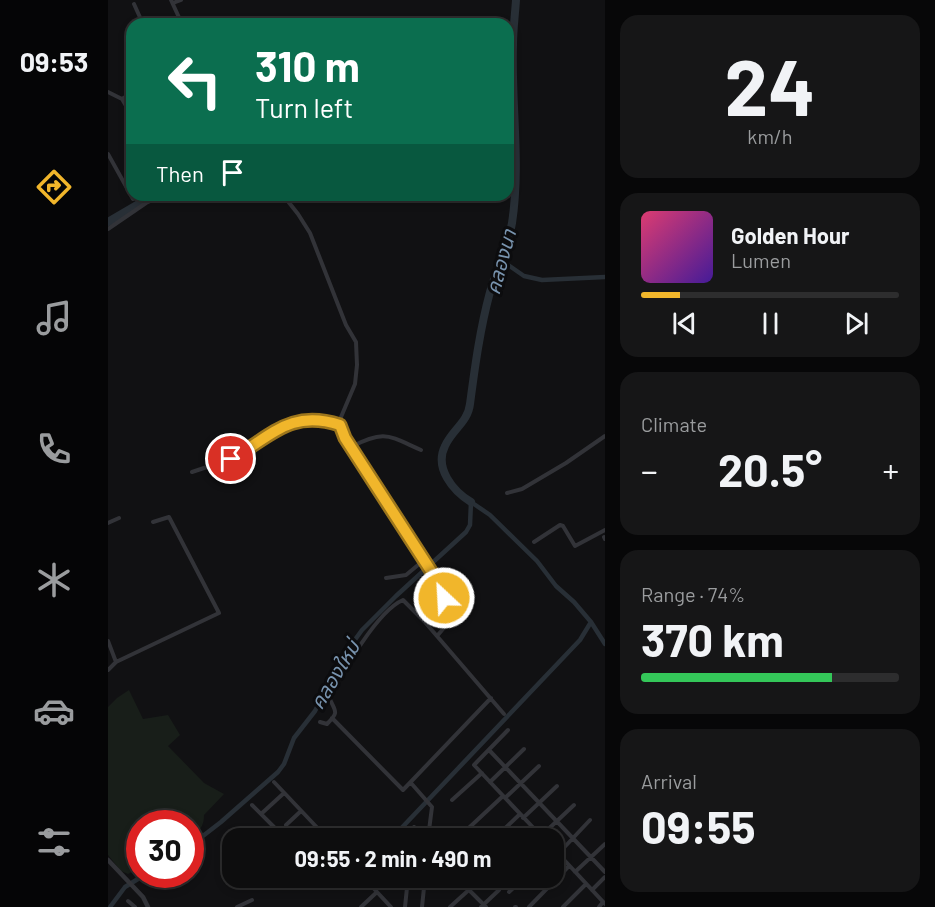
<!DOCTYPE html>
<meta charset="utf-8">
<style>
body{margin:0;font-family:Barlow,"Noto Sans Thai",sans-serif;background:#161617;color:#f1f3f6;height:100vh;display:flex;flex-direction:column;font-size:22px;white-space:nowrap}
*{box-sizing:border-box;margin:0}
p{font-size:20px;color:#9a9c9e}
.icon{flex:none;width:33px;height:33px;fill:none;stroke:currentColor;stroke-width:2;stroke-linecap:round;stroke-linejoin:round}
.map{position:relative;flex:1;overflow:hidden}
.details{display:flex;flex-direction:column;gap:15px;padding:15px;background:#070708;width:330px}
.details>*{flex:none}
.guide{position:absolute;left:18px;top:18px;width:388px;height:183px;border-radius:18px;box-shadow:0 3px 9px #0003,0 0 0 2px #2d2d2e;background:#0b6e4f;color:#fff;overflow:hidden}
.speed{position:absolute;left:18px;top:810px;display:flex;gap:12px;font-size:30px;font-weight:700;text-align:center}
.speed>*{display:grid;place-content:center;width:78px;height:78px;border-radius:50%;background:#0d0d0e;box-shadow:0 3px 9px #0003,0 0 0 2px #2d2d2e;line-height:1}
.speed .limit{border:9px solid #d22;background:#fff;color:#111}
.pin{position:absolute;display:grid;place-items:center;width:51px;height:51px;color:#fff;margin:-26px;border:3px solid #fff;border-radius:50%;box-shadow:0 2px 6px #0007}
.me{position:absolute;width:66px;margin:-33px;rotate:335deg;stroke-linejoin:round;filter:drop-shadow(0 0 4px #0008)}
.turn{display:flex;align-items:center;gap:21px;height:126px;padding:0 30px;font-size:27px}
.turn .icon{width:78px;height:78px;stroke-width:2.5}
.turn b{display:block;font-size:42px;line-height:51px}
.then{display:flex;align-items:center;height:57px;padding:0 30px;background:#0003;gap:12px;font-size:22px}
.big{font-size:45px;font-weight:700;line-height:1.1}
.details .card{flex:1;display:flex;flex-direction:column;justify-content:center;gap:9px;min-width:0;padding:0 21px;border-radius:18px;background:#161617}
.details .dial{align-items:center;gap:0}
.dial b{font-size:78px;line-height:1}
.song{display:flex;align-items:center;gap:18px}
.cover{width:72px;height:72px;border-radius:9px;background:linear-gradient(135deg,hsl(340 70% 55%),hsl(260 70% 35%))}
.played{height:6px;border-radius:3px;background:linear-gradient(90deg,#f1b62b 15%,#2d2d2e 15%)}
.keys{display:flex;justify-content:space-around;direction:ltr}
.heat{display:flex;justify-content:space-between;align-items:center;font-size:33px;direction:ltr}
.charge{height:9px;border-radius:4px;background:linear-gradient(90deg,#34c759 74%,#2d2d2e 0)}
.trip{position:absolute;left:114px;top:828px;width:342px;height:60px;border-radius:18px;background:#0d0d0e;box-shadow:0 3px 9px #0003,0 0 0 2px #2d2d2e;font-weight:700;line-height:60px;text-align:center}
main{display:flex;flex:1;min-height:0}
.tabs{display:flex;flex-direction:column;width:108px;justify-content:space-around;align-items:center;background:#050506;color:#9a9c9e}
.tabs .icon{width:42px;height:42px}
.tabs .on{color:#f1b62b}
.tabs b{font-size:27px;color:#f1f3f6}
.map>svg:first-child{display:block}
.green{fill:#181e19}
.lines{fill:none;stroke-linecap:round;stroke-linejoin:round}
.canal{stroke:#282f36;stroke-width:4.5}
.river{stroke:#282f36;stroke-width:8}
.minor{stroke:#323338;stroke-width:4}
.tertiary{stroke:#323338;stroke-width:4.5}
.route-casing{stroke:#9d761c;stroke-width:15}
.route{stroke:#f1b62b;stroke-width:10}
.labels{text-anchor:middle;stroke-width:6;stroke-linejoin:round;paint-order:stroke}
.water-label{font-size:20px;font-style:italic;fill:#7994af;stroke:#0c0c0e}
</style>
<main>
<nav class="tabs">
<b>09:53</b>
<svg class="icon on" aria-label="directions" viewBox="0 0 24 24"><path d="M12 3l9 9-9 9-9-9zM9 14v-3h6M13 9l2 2-2 2"/></svg>
<svg class="icon" aria-label="music" viewBox="0 0 24 24"><path d="M9 18V5l10-2v13"/><circle cx="6" cy="18" r="3"/><circle cx="16" cy="16" r="3"/></svg>
<svg class="icon" aria-label="phone" viewBox="0 0 24 24"><path d="M5 4h4l2 5-3 2q2 4 5 5l2-3 5 2v4C11 20 4 13 5 4z"/></svg>
<svg class="icon" aria-label="climate" viewBox="0 0 24 24"><path d="M12 3v18M4 7l16 10M4 17L20 7"/></svg>
<svg class="icon" aria-label="car" viewBox="0 0 24 24"><path d="M5 17H2v-5l4-1 3-4h7l3 4 3 1v5h-3M9 17h6M6 11h13"/><circle cx="7" cy="17" r="2"/><circle cx="17" cy="17" r="2"/></svg>
<svg class="icon" aria-label="filters" viewBox="0 0 24 24"><path d="M4 7h16M4 17h16"/><circle cx="9" cy="7" r="2"/><circle cx="15" cy="17" r="2"/></svg>
</nav>
<div class="map">
<svg width="497" height="907" viewBox="0 0 497 907">
<rect width="100%" height="100%" fill="#111113"/>
<path class="green" d="M21,690L35,719L60,715L72,735L60,746L96,783L116,794L96,815C96,826 92,831 83,836L82,824H32L31,868L20,874L13,871L0,855V707L9,698Z"/>
<g class="lines">
<path class="canal" d="M393,260L416,276L434,280L497,277
M363,502L382,515L429,561L448,586L466,602L483,622L497,644
M284,838L472,640L483,622
M82,846L113,822L170,772L176,764L186,738L207,711L236,655L254,630L288,596L358,532L362,525L363,502
M2,907L17,887L38,874"/>
<path class="river" d="M0,222L46,195
M363,502C345,491 326,468 337,446C344,430 360,422 362,404C367,366 372,329 382,292C389,268 400,247 404,223C413,164 403,104 405,45C405,30 407,15 408,0"/>
<path class="minor" d="M63,0L74,24
M65,3L73,0
M26,4L35,24
M18,44L24,41
M0,92L14,99L24,116
M14,99L24,93
M0,154L25,199
M175,195L190,214L202,233L238,325L248,342L249,365L247,384L233,417V431L337,595L333,602L316,621L295,600C269,611 235,672 221,697C227,712 232,711 219,724L212,722
M0,229L38,203L55,195
M243,447C277,429 281,436 313,450
M84,472L123,459L164,432L194,421L206,420L232,425
M399,493L414,489L458,463L497,436
M0,523L11,518
M496,537L497,539
M426,542L452,525L455,526L467,546L497,530
M278,578L298,575L316,560
M316,621L396,714
M329,636L353,608L339,589
M0,641L8,662L0,670
M8,662L111,613L61,517L45,522
M224,718L295,790L383,698
M400,730L366,765L435,838
M381,750L497,872
M166,782L219,838
M382,782L416,749
M303,783L324,807L320,838
M397,798L431,766
M344,800L374,773
M144,805L166,827
M153,814L176,793
M415,818L449,786
M178,825L193,811
M433,836L466,805
M200,838L210,829
M304,838L306,827
M350,838L395,796
M387,838L412,814
M420,838L428,831
M446,849L497,904
M450,854L482,820
M467,872L497,844
M256,878L283,907
M292,878L299,885
M357,886L378,907
M484,890L497,877
M401,892L416,878
M20,901L27,907
M129,907L144,900
M253,907L269,892
M297,907L300,878
M314,907L317,878
M342,907L374,878
M373,907L391,890
M407,907H408
M421,907L461,866
M455,907L478,884
M491,907L495,902"/>
<path class="tertiary" d="M0,860L35,897L40,907"/>
</g>
<g class="lines">
<g class="route-casing">
<path id="route" d="M123,459C163,437 181,409 232,425L237,438L334,588L337,595L336,598"/>
</g>
<use href="#route" class="route"/>
</g>
<g class="labels">
<g class="water-label">
<text transform="translate(393 262) rotate(-75)" y="7">คลองนา</text>
<text transform="translate(227 675) rotate(-59)" y="7">คลองใหม่</text>
</g>
</g>
</svg>
<div class="speed"><div class="limit">30</div></div>
<div class="pin" style="left:123px;top:459px;background:#d93025"><svg class="icon" aria-label="arrive" viewBox="0 0 24 24"><path d="M6 21V4h12l-3 4 3 4H6"/></svg></div>
<svg class="me" style="left:336px;top:598px" viewBox="-20 -20 40 40"><circle r="17" fill="#f1b62b" stroke="#fff" stroke-width="3"/><path d="M0-11L8 9 0 5-8 9z" fill="#fff"/></svg>
<div class="trip">09:55 · 2 min · 490 m</div>
<div class="guide">
<div class="turn"><svg class="icon" aria-label="left" viewBox="0 0 24 24"><path d="M17 20v-9H6M10 6l-5 5 5 5"/></svg><div><b>310 m</b>Turn left</div></div>
<div class="then">Then<svg class="icon" aria-label="arrive" viewBox="0 0 24 24"><path d="M6 21V4h12l-3 4 3 4H6"/></svg></div>
</div>
</div>
<section class="details">
<div class="card dial"><b>24</b><p>km/h</p></div>
<div class="card">
<div class="song"><i class="cover"></i><div><b>Golden Hour</b><p>Lumen</p></div></div>
<div class="played"></div>
<div class="keys"><svg class="icon" aria-label="previous" viewBox="0 0 24 24"><path d="M18 5L8 12l10 7zM5 5v14"/></svg><svg class="icon" aria-label="pause" viewBox="0 0 24 24"><path d="M8 5v14M16 5v14"/></svg><svg class="icon" aria-label="next" viewBox="0 0 24 24"><path d="M6 5l10 7-10 7zM19 5v14"/></svg></div>
</div>
<div class="card"><p>Climate</p>
<div class="heat"><a>−</a><b class="big">20.5°</b><a>+</a></div>
</div>
<div class="card"><p>Range · 74%</p><b class="big">370 km</b><div class="charge"></div></div>
<div class="card"><p>Arrival</p><b class="big">09:55</b></div>
</section>
</main>
